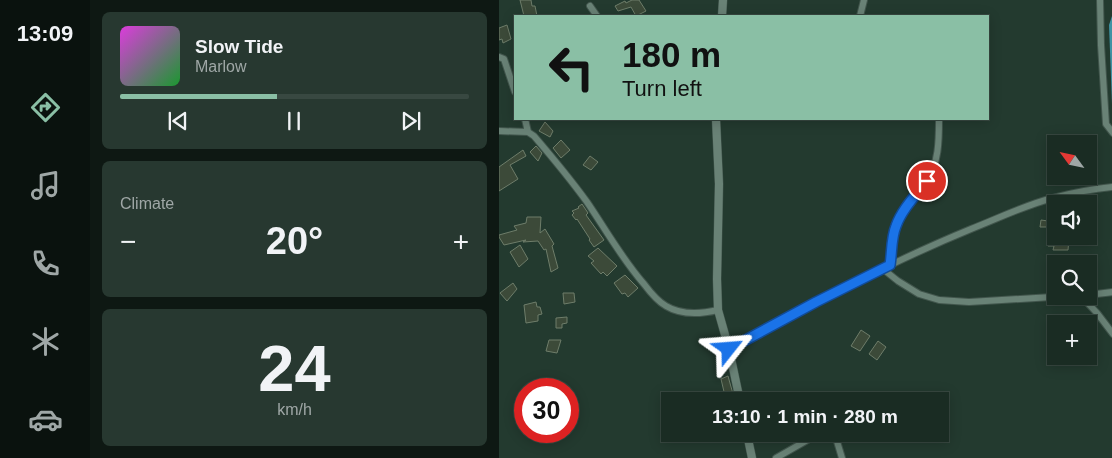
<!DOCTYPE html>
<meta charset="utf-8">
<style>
body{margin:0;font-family:Arial,sans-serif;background:#273830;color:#f1f3f6;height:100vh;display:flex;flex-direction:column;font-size:19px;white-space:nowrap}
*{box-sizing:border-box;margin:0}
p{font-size:16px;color:#9fa7a6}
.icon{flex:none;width:28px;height:28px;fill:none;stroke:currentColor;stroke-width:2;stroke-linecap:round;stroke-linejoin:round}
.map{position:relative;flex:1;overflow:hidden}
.sheet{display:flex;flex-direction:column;gap:12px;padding:12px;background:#0e1813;width:409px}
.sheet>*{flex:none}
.banner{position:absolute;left:15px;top:15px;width:475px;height:105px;border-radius:0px;box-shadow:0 2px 12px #0003,0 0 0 1px #384841;background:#8abfa5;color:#111;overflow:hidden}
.needle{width:32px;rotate:303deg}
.buttons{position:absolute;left:548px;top:135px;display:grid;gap:10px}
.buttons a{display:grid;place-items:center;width:50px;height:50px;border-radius:0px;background:#1a2c23;box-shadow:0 2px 12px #0003,0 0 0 1px #384841;font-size:25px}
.speed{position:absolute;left:15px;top:378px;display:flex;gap:10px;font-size:25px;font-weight:700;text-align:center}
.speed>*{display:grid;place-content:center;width:65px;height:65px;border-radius:50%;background:#1a2c23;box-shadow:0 2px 12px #0003,0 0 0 1px #384841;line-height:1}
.speed .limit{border:8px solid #d22;background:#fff;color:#111}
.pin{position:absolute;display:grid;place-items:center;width:42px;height:42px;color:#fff;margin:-21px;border:2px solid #fff;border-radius:50%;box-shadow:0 1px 5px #0007}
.me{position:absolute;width:55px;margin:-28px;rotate:62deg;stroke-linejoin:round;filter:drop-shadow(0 0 4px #0008)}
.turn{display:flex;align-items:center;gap:18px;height:105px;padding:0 25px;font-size:22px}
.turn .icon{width:65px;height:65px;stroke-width:2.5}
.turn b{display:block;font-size:35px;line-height:42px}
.big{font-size:38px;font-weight:600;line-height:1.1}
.sheet .card{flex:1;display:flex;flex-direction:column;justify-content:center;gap:8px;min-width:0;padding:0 18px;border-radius:8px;background:#273830}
.sheet .dial{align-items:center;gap:0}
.dial b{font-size:65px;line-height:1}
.song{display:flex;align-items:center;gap:15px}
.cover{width:60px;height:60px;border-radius:8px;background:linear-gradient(135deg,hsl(300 70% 55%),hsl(130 70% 35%))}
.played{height:5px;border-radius:2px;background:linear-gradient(90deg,#8abfa5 45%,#384841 45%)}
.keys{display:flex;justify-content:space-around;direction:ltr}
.heat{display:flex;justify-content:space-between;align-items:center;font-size:28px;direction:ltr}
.trip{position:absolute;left:162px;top:392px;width:288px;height:50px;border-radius:0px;background:#1a2c23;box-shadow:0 2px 12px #0003,0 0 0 1px #384841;font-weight:600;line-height:50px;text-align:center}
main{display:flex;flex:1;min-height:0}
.menu{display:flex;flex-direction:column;width:90px;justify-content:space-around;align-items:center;background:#0a120e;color:#9fa7a6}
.menu .icon{width:35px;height:35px}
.menu .current{color:#8abfa5}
.menu b{font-size:22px;color:#f1f3f6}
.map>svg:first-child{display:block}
.water{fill:#3f93a4}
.building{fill:#3c4a39;stroke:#6e7d6a}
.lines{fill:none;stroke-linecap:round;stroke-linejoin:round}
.minor-casing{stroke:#42564d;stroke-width:8}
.tertiary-casing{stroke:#42564d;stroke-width:9}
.minor{stroke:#698276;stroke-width:6}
.tertiary{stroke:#698276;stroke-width:8}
.route-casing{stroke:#114b97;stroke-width:12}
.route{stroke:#1a73e8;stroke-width:9}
</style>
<main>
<nav class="menu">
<b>13:09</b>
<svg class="icon current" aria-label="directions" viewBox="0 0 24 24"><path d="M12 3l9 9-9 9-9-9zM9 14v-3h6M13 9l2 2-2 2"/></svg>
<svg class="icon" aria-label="music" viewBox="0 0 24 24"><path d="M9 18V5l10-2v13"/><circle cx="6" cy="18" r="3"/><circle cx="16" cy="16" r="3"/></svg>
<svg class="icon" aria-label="phone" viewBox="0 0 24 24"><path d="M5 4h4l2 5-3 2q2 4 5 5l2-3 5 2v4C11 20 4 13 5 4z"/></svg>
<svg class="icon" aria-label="climate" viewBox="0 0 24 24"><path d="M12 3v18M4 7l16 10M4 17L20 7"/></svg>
<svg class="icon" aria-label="car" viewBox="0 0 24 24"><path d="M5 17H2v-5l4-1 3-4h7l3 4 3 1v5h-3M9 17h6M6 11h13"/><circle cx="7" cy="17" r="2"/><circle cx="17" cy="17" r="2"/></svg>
</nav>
<section class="sheet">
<div class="card">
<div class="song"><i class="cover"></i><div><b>Slow Tide</b><p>Marlow</p></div></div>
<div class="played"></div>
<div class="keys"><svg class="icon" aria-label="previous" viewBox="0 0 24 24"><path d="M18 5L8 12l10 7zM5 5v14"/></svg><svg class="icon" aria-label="pause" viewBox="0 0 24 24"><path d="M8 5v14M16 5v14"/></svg><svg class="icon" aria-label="next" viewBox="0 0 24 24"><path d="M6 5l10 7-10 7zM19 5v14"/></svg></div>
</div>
<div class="card"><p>Climate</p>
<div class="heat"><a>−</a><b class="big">20°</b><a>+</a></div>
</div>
<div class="card dial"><b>24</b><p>km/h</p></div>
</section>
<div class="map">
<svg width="614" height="458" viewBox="0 0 614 458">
<rect width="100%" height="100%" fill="#233a2f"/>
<path class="water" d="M613,16V104L610,25Z"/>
<path class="building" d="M21,0H32L33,6H36L38,16H25Z
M133,0H140L147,11L137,16L132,7L119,11L116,6L126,1L127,3Z
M8,25L12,39L4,43L3,39L0,40V28Z
M46,122L54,131L51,137L40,131Z
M62,140L71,150L62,158L54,148Z
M37,146L43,153L39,161L31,152Z
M24,150L27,156L11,165L19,179L0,191V167Z
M91,156L99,162L92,170L84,165Z
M83,204L89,213L87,215L105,240L95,247L90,240L91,239L78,219L77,220L73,215L75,213L73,211L80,208L79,207Z
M28,217H42L41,233L46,229L55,244L53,246L59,268L52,272L47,249L45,250L39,241L24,242L27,240L5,245L0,237V235L18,230L15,226L27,223Z
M542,220L556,222V239H570L569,250H554L555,246H549V227H541Z
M21,245L29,259L20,267L11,252Z
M99,248L118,266L108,276L104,272L102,274L92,263L95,261L89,256Z
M126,275L139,288L129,297L126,293L123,294L115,283Z
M14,283L18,289L8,301L1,293Z
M64,293H75L76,302L65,304Z
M37,302L38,307H41L43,314L39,315V321L27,323L25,305Z
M68,317V323L63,324V328H57V318Z
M362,330L371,336L361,351L352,346Z
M50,340H62L58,353L47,351Z
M379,341L387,347L378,360L370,354Z
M229,376L234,394L226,396L222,379Z
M357,393L360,401H335L334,400Z"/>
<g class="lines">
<g class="minor-casing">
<path id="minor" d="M601,0L602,45L607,124L614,133
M91,6L98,16
M361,16L365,0
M0,57L5,59L16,92
M26,119L29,132
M0,131L29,132L35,136C53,157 72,180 88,202C107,230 123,259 145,284C151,292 158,301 167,306C182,315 202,314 219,310
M391,265C393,253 392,239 396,227C402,209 417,197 427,182C440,164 440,140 440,119
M384,269L399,281L420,294L440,300L470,302L569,296
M589,295L614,292
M582,296L598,313L614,334
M230,349C309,306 389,263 472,229C498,219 526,205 554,198C573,193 593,189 614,187
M332,434L337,438L343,458
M277,458L319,434"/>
</g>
<g class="tertiary-casing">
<path id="tertiary" d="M223,16L224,0
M217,119L220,184L218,279L219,310L230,349L241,401
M248,434L253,458"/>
</g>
<use href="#minor" class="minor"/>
<use href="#tertiary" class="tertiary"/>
</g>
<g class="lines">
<g class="route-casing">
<path id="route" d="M230,349L317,302L391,265C393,253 392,238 397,226C403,209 417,195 428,181"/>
</g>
<use href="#route" class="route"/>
</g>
</svg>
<div class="buttons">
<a><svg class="needle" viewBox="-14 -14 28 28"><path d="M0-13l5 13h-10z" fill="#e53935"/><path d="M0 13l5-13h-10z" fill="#9fa7a6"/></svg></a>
<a><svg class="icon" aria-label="sound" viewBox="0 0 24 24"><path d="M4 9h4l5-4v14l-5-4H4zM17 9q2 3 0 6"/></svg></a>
<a><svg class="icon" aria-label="search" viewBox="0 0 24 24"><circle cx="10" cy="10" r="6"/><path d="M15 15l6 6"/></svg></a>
<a>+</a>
</div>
<div class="speed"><div class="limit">30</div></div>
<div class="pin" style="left:428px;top:181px;background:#d93025"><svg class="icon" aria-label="arrive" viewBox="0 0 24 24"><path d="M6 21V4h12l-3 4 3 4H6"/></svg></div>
<svg class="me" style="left:230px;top:349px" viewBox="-20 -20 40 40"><path d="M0-17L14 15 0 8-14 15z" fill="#1a73e8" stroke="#fff" stroke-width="4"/></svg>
<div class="trip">13:10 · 1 min · 280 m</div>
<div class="banner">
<div class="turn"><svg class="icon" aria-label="left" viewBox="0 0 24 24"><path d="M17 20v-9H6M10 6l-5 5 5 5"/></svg><div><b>180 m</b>Turn left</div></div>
</div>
</div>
</main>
